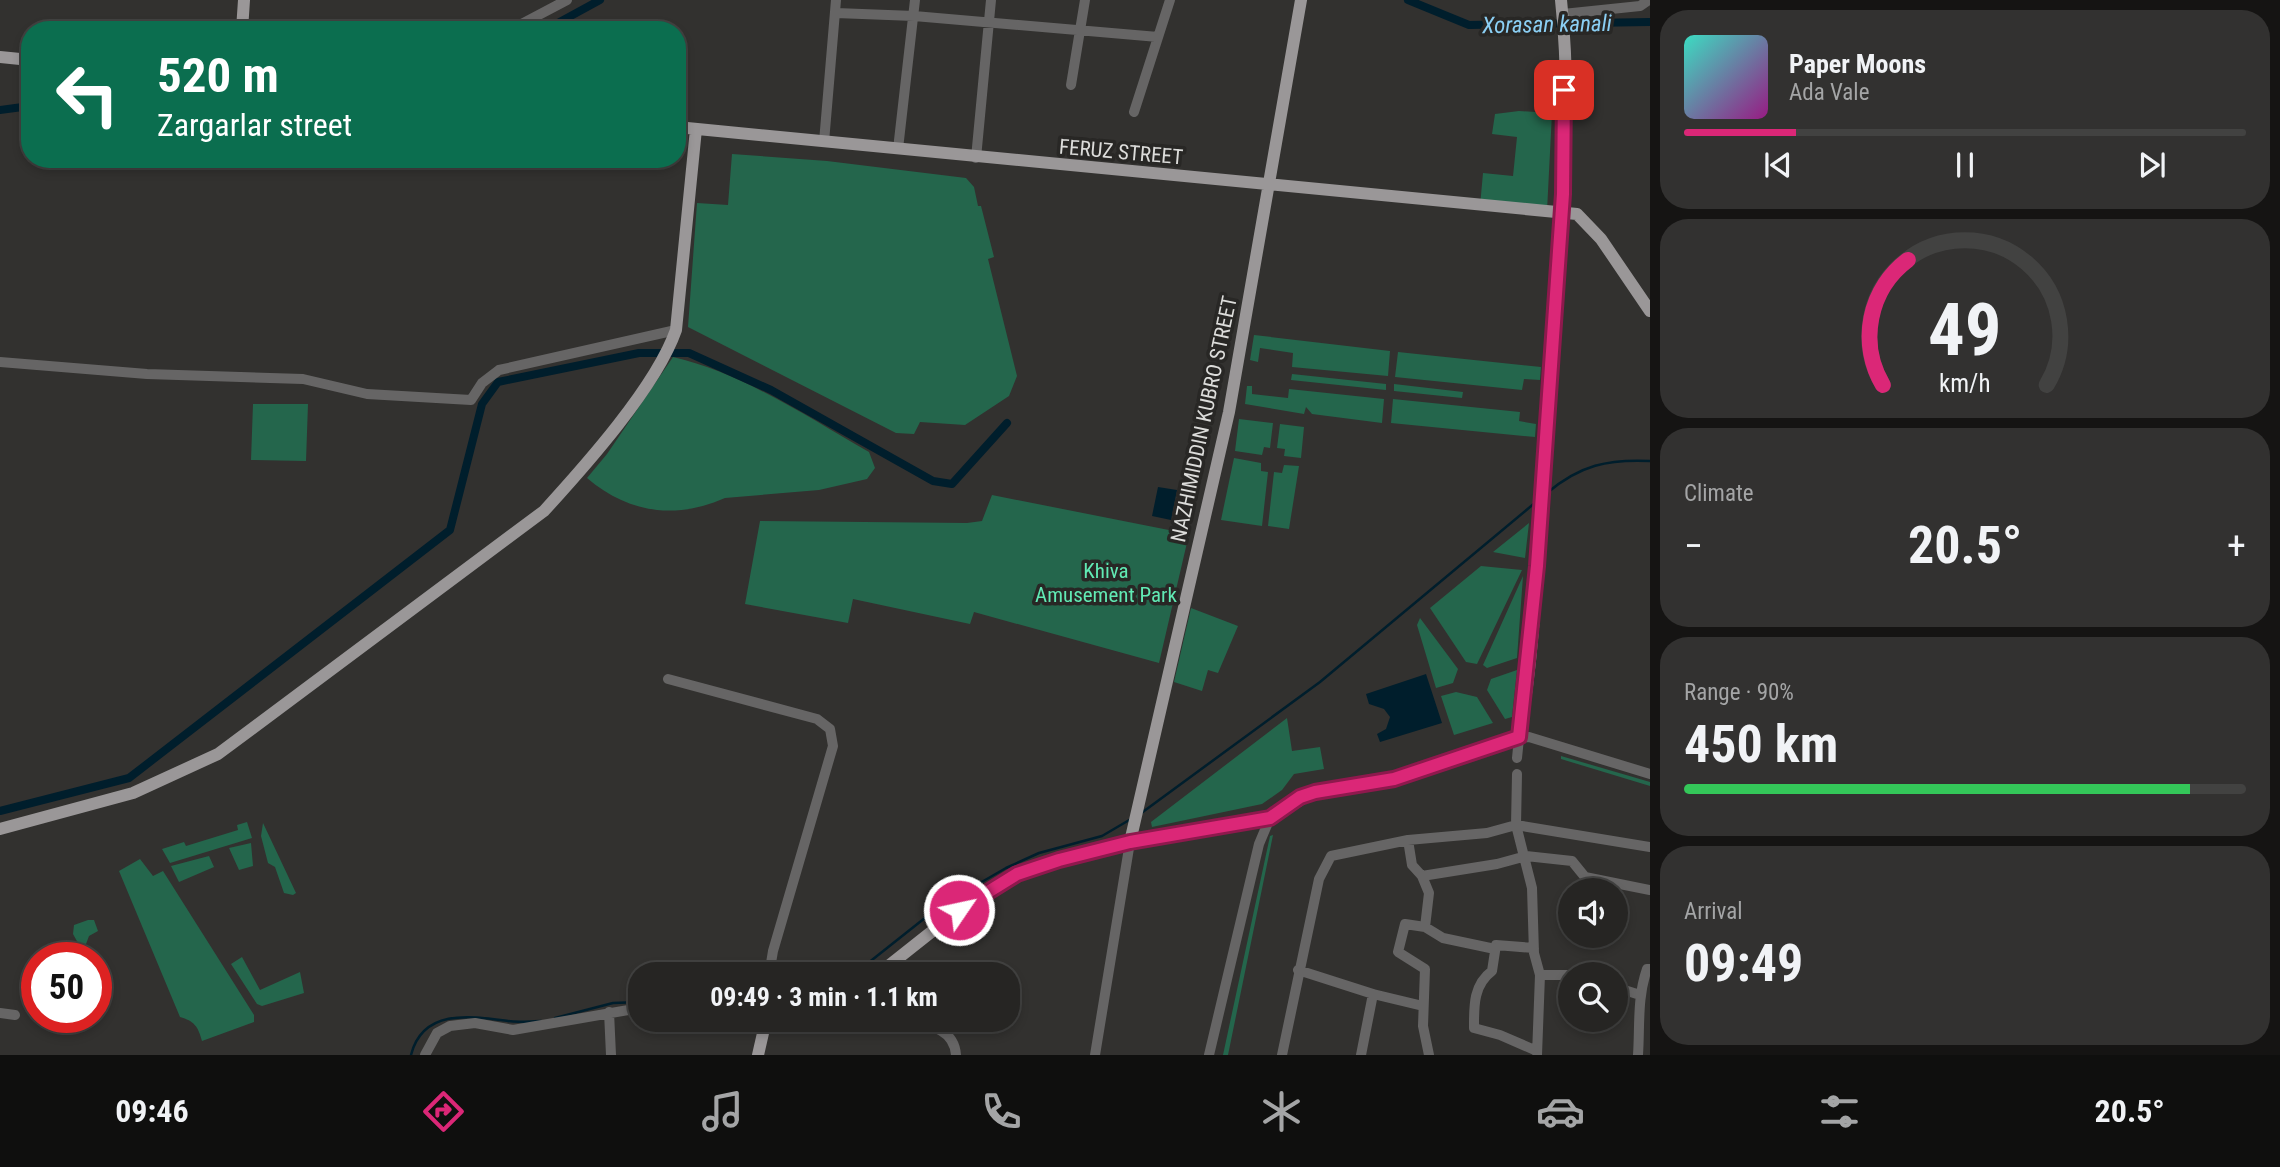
<!DOCTYPE html>
<meta charset="utf-8">
<style>
body{margin:0;font-family:"Roboto Condensed",sans-serif;background:#323130;color:#f1f3f6;height:100vh;display:flex;flex-direction:column;font-size:26px;white-space:nowrap}
*{box-sizing:border-box;margin:0}
p{font-size:23px;color:#a4a5a6}
.icon{flex:none;width:38px;height:38px;fill:none;stroke:currentColor;stroke-width:2;stroke-linecap:round;stroke-linejoin:round}
.map{position:relative;flex:1;overflow:hidden}
.sheet{display:flex;flex-direction:column;gap:10px;padding:10px;background:#151413;width:630px}
.sheet>*{flex:none}
.hud{position:absolute;left:21px;top:21px;width:665px;height:147px;border-radius:28px;box-shadow:0 4px 10px #0003,0 0 0 2px #424241;background:#0b6e4f;color:#fff;overflow:hidden}
.buttons{position:absolute;left:1558px;top:878px;display:grid;gap:14px}
.buttons a{display:grid;place-items:center;width:70px;height:70px;border-radius:50%;background:#262523;box-shadow:0 4px 10px #0003,0 0 0 2px #424241;font-size:35px}
.speed{position:absolute;left:21px;top:942px;display:flex;gap:14px;font-size:35px;font-weight:700;text-align:center}
.speed>*{display:grid;place-content:center;width:91px;height:91px;border-radius:50%;background:#262523;box-shadow:0 4px 10px #0003,0 0 0 2px #424241;line-height:1}
.speed .limit{border:10px solid #d22;background:#fff;color:#111}
.pin{position:absolute;display:grid;place-items:center;width:60px;height:60px;color:#fff;margin:-30px;border-radius:14px;box-shadow:0 4px 10px #0006}
.me{position:absolute;width:77px;margin:-38px;rotate:56deg;stroke-linejoin:round;filter:drop-shadow(0 0 5px #0008)}
.turn{display:flex;align-items:center;gap:24px;height:147px;padding:0 21px;font-size:32px}
.turn .icon{width:91px;height:91px;stroke-width:2.5}
.turn b{display:block;font-size:49px;line-height:60px}
.big{font-size:52px;font-weight:700;line-height:1.1}
.sheet .card{flex:1;display:flex;flex-direction:column;justify-content:center;gap:10px;min-width:0;padding:0 24px;border-radius:28px;background:#323130}
.sheet .dial{align-items:center;gap:0}
.dial svg{height:182px;overflow:visible;fill:none;stroke:#424241;stroke-width:7;stroke-linecap:round;text-anchor:middle}
.dial text{fill:#f1f3f6;stroke:none}
.song{display:flex;align-items:center;gap:21px}
.cover{width:84px;height:84px;border-radius:10px;background:linear-gradient(135deg,hsl(170 70% 55%),hsl(310 70% 35%))}
.played{height:7px;border-radius:4px;background:linear-gradient(90deg,#db2777 20%,#424241 20%)}
.keys{display:flex;justify-content:space-around;direction:ltr}
.heat{display:flex;justify-content:space-between;align-items:center;font-size:38px;direction:ltr}
.charge{height:10px;border-radius:5px;background:linear-gradient(90deg,#34c759 90%,#424241 0)}
.trip{position:absolute;left:628px;top:962px;width:392px;height:70px;border-radius:28px;background:#262523;box-shadow:0 4px 10px #0003,0 0 0 2px #424241;font-weight:700;line-height:70px;text-align:center}
.menu{display:flex;height:112px;justify-content:space-around;align-items:center;background:#0f0f0e;color:#a4a5a6}
.menu .icon{width:49px;height:49px}
.menu .current{color:#db2777}
.menu b{font-size:32px;color:#f1f3f6}
main{display:flex;flex:1;min-height:0}
.map>svg:first-child{display:block}
.green{fill:#24664c}
.water{fill:#001e2c}
.lines{fill:none;stroke-linecap:round;stroke-linejoin:round}
.stream{stroke:#001e2c;stroke-width:2.5}
.canal{stroke:#001e2c;stroke-width:8}
.minor{stroke:#666565;stroke-width:10}
.major{stroke:#9a9798;stroke-width:12}
.route-casing{stroke:#8e194d;stroke-width:18}
.route{stroke:#db2777;stroke-width:12}
.labels{text-anchor:middle;stroke-width:7;stroke-linejoin:round;paint-order:stroke}
.street-label{font-size:21px;fill:#dcdcda;stroke:#282725}
.park-label{font-size:21px;fill:#61eab4;stroke:#282725}
.water-label{font-size:23px;font-style:italic;fill:#8bcff4;stroke:#282725}
</style>
<main>
<div class="map">
<svg width="1650" height="1055" viewBox="0 0 1650 1055">
<rect width="100%" height="100%" fill="#32312f"/>
<path class="green" d="M1519,111L1552,113L1547,211L1480,206L1483,173L1513,176L1517,137L1492,134L1495,114Z
M732,154L827,161L966,178L974,187L978,206H981L994,257L988,259L1017,376L1009,396L965,425L920,422L914,434L896,433L688,327L697,203L728,205Z
M1254,335L1390,351L1388,376L1292,367L1293,353L1260,348L1258,362L1250,360Z
M1398,352L1541,367L1540,380L1524,379L1522,390L1395,377Z
M673,357C743,373 807,417 869,452L875,468L867,479L819,490L725,498C675,520 628,513 587,478L607,454Z
M1292,374L1386,384V390L1291,380Z
M1394,384L1463,392L1462,398L1394,391Z
M1247,386H1252V394L1288,398L1289,389L1384,399L1382,423L1312,414L1306,407L1304,414L1245,404Z
M1393,399L1520,412L1519,421L1536,424L1535,437L1391,423Z
M253,404H308L306,461L251,460Z
M1239,419L1273,423L1270,448L1264,447L1262,455L1235,451Z
M1280,424L1304,427L1301,458L1284,456L1285,449L1277,448Z
M1234,458L1261,463V471L1268,472L1262,526L1221,520Z
M1284,465L1299,466L1289,529L1268,526L1274,472L1282,473Z
M992,495L1189,534L1159,663L974,612L970,624L853,599L848,623L745,604L760,521L967,523L982,521Z
M1529,523L1525,558L1493,552Z
M1481,566L1522,570L1477,664L1466,662L1430,608Z
M1523,576L1517,658L1487,668L1483,665Z
M1191,608L1238,626L1218,673L1208,670L1202,691L1174,682Z
M1420,618L1458,669L1453,683L1436,688L1417,625Z
M1517,670L1512,717L1505,719L1487,690L1491,679Z
M1456,692L1477,697L1493,723L1454,735L1441,696Z
M1287,718L1292,751L1320,747L1324,769L1294,774L1282,790L1262,804L1152,827L1151,822Z
M1561,756L1650,782V786L1561,759Z
M247,822L252,838L170,863L162,849L184,842L186,846L238,830L237,825Z
M263,823L296,893L293,895L284,893L275,867L268,863L261,836Z
M1273,835L1228,1055H1223L1270,836Z
M251,843L253,866L239,870L229,848Z
M209,856L214,867L179,882L171,866Z
M140,859L153,876L163,871L254,1015V1022L202,1041C198,1026 194,1021 180,1017L119,871Z
M88,920H94L98,931L89,936L86,944L78,943L73,934L74,925Z
M242,957L260,990L300,972L304,993L262,1006L257,1004L231,964Z"/>
<path class="water" d="M1158,487L1177,490L1171,520L1152,516Z
M1426,674L1442,723L1380,742L1377,734L1386,729L1390,717L1384,709L1369,704L1366,694Z"/>
<g class="lines">
<path class="stream" d="M1547,493C1580,465 1608,459 1650,461
M1140,814L1320,682L1536,502
M853,975L940,906L1006,868L1039,853L1102,836L1131,819
M555,1018L613,1003L640,1002
M411,1055C423,1008 471,1016 508,1021C519,1023 531,1021 541,1021"/>
<path class="canal" d="M1408,0L1469,25L1650,22
M545,30L600,0
M0,110L30,106
M0,811L129,778L450,530L482,404L498,382L639,353H689L771,390L933,481L952,484L1007,423"/>
<path class="minor" d="M836,13L914,16L1158,37
M1563,14L1640,6L1649,0
M510,30L567,0
M1071,85L1085,0
M1134,112L1170,0
M824,142L836,0
M898,149L915,0
M976,158L991,0
M0,362L147,374L303,379L367,394L471,400L482,383L499,370L676,330
M668,679L817,719L830,729L833,746L773,951L769,975
M1517,758L1519,738L1529,737L1650,774
M1517,774L1516,825L1532,888L1534,953L1540,975L1537,1055
M1408,840L1412,865L1422,876L1429,893L1425,927
M1422,876L1497,864L1526,856L1572,861L1585,877L1650,890
M1534,948L1496,945L1492,971C1473,985 1474,1007 1474,1028L1500,1035L1537,1051
M1298,970L1373,994L1423,1006
M1540,975H1570
M1615,987L1640,995
M609,1012L611,1055
M0,1013L15,1015
M904,1020C926,1025 954,1027 956,1055
M425,1055L437,1033L450,1026L475,1023L513,1030L640,1008
M1095,1055L1130,842
M1209,1055L1259,844L1270,818
M1282,1055L1319,879L1331,856L1408,840L1487,833L1516,825L1650,847
M1361,1055L1373,994
M1429,1055L1423,1026L1425,969L1398,952L1405,924L1425,927L1443,938L1495,949
M1638,1055C1640,1025 1637,998 1647,969H1650"/>
<path class="major" d="M242,30L244,0
M0,57L30,60
M677,127L1577,214L1601,239L1650,311
M0,829L133,793L218,754L544,511C585,466 656,387 676,330L696,129
M1130,842L1229,412L1301,0
M877,975L959,910L1017,874L1059,860L1130,842L1270,818L1315,791L1394,779L1519,738C1538,637 1537,532 1545,430C1555,291 1576,139 1561,0
M758,1055L766,1020"/>
</g>
<g class="lines">
<g class="route-casing">
<path id="route" d="M959,910L1017,874L1059,860L1130,842L1270,818L1300,797L1315,792L1394,779L1519,737L1537,566L1563,194L1564,90"/>
</g>
<use href="#route" class="route"/>
</g>
<g class="labels">
<g class="street-label">
<text transform="translate(1121 152) rotate(5)" y="7">FERUZ STREET</text>
<text transform="translate(1204 419) rotate(-78)" y="7">NAZHIMIDDIN KUBRO STREET</text>
</g>
<g class="park-label">
<text x="1106" y="578">Khiva<tspan x="1106" dy="24">Amusement Park</tspan></text>
</g>
<g class="water-label">
<text transform="translate(1547 24) rotate(-1)" y="8">Xorasan kanali</text>
</g>
</g>
</svg>
<div class="buttons">
<a><svg class="icon" aria-label="sound" viewBox="0 0 24 24"><path d="M4 9h4l5-4v14l-5-4H4zM17 9q2 3 0 6"/></svg></a>
<a><svg class="icon" aria-label="search" viewBox="0 0 24 24"><circle cx="10" cy="10" r="6"/><path d="M15 15l6 6"/></svg></a>
</div>
<div class="speed"><div class="limit">50</div></div>
<div class="pin" style="left:1564px;top:90px;background:#d93025"><svg class="icon" aria-label="arrive" viewBox="0 0 24 24"><path d="M6 21V4h12l-3 4 3 4H6"/></svg></div>
<svg class="me" style="left:959px;top:910px" viewBox="-20 -20 40 40"><circle r="17" fill="#db2777" stroke="#fff" stroke-width="3"/><path d="M0-11L8 9 0 5-8 9z" fill="#fff"/></svg>
<div class="trip">09:49 · 3 min · 1.1 km</div>
<div class="hud">
<div class="turn"><svg class="icon" aria-label="left" viewBox="0 0 24 24"><path d="M17 20v-9H6M10 6l-5 5 5 5"/></svg><div><b>520 m</b>Zargarlar street</div></div>
</div>
</div>
<section class="sheet">
<div class="card">
<div class="song"><i class="cover"></i><div><b>Paper Moons</b><p>Ada Vale</p></div></div>
<div class="played"></div>
<div class="keys"><svg class="icon" aria-label="previous" viewBox="0 0 24 24"><path d="M18 5L8 12l10 7zM5 5v14"/></svg><svg class="icon" aria-label="pause" viewBox="0 0 24 24"><path d="M8 5v14M16 5v14"/></svg><svg class="icon" aria-label="next" viewBox="0 0 24 24"><path d="M6 5l10 7-10 7zM19 5v14"/></svg></div>
</div>
<div class="card dial"><svg viewBox="0 0 100 80">
<path d="M14 69A42 42 0 1 1 86 69"/>
<path d="M14 69A42 42 0 0 1 25 14" stroke="#db2777"/>
<text x="50" y="56" font-size="32" font-weight="700">49</text>
<text x="50" y="72" font-size="11">km/h</text>
</svg></div>
<div class="card"><p>Climate</p>
<div class="heat"><a>−</a><b class="big">20.5°</b><a>+</a></div>
</div>
<div class="card"><p>Range · 90%</p><b class="big">450 km</b><div class="charge"></div></div>
<div class="card"><p>Arrival</p><b class="big">09:49</b></div>
</section>
</main>
<nav class="menu">
<b>09:46</b>
<svg class="icon current" aria-label="directions" viewBox="0 0 24 24"><path d="M12 3l9 9-9 9-9-9zM9 14v-3h6M13 9l2 2-2 2"/></svg>
<svg class="icon" aria-label="music" viewBox="0 0 24 24"><path d="M9 18V5l10-2v13"/><circle cx="6" cy="18" r="3"/><circle cx="16" cy="16" r="3"/></svg>
<svg class="icon" aria-label="phone" viewBox="0 0 24 24"><path d="M5 4h4l2 5-3 2q2 4 5 5l2-3 5 2v4C11 20 4 13 5 4z"/></svg>
<svg class="icon" aria-label="climate" viewBox="0 0 24 24"><path d="M12 3v18M4 7l16 10M4 17L20 7"/></svg>
<svg class="icon" aria-label="car" viewBox="0 0 24 24"><path d="M5 17H2v-5l4-1 3-4h7l3 4 3 1v5h-3M9 17h6M6 11h13"/><circle cx="7" cy="17" r="2"/><circle cx="17" cy="17" r="2"/></svg>
<svg class="icon" aria-label="filters" viewBox="0 0 24 24"><path d="M4 7h16M4 17h16"/><circle cx="9" cy="7" r="2"/><circle cx="15" cy="17" r="2"/></svg>
<b>20.5°</b>
</nav>
